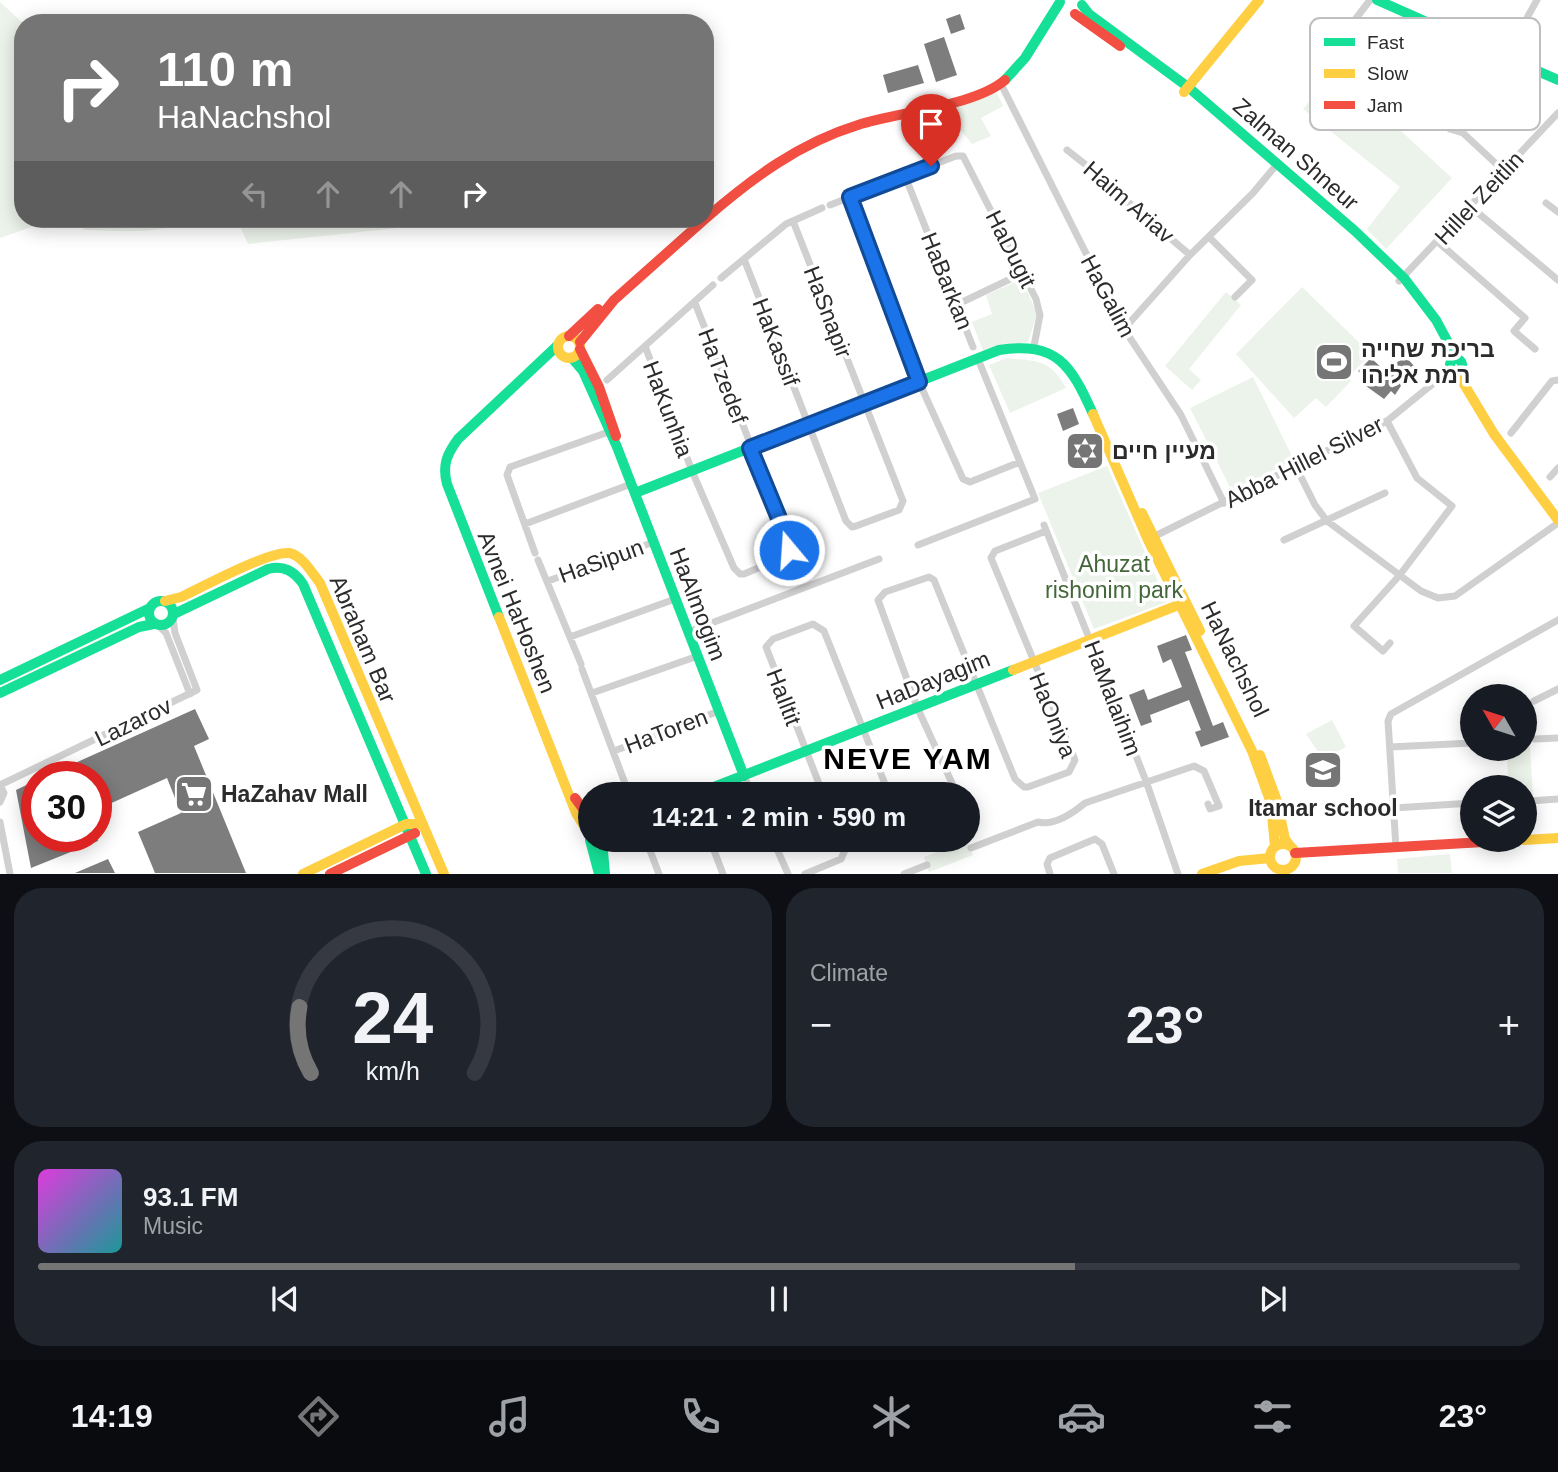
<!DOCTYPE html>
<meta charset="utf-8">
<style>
body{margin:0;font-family:Helvetica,"Noto Sans Hebrew",sans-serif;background:#20242c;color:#f1f3f6;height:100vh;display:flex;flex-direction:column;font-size:26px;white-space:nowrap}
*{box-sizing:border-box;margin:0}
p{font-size:23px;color:#9ea1a6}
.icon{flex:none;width:38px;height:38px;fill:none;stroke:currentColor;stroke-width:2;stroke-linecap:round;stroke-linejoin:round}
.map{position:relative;height:874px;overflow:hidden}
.side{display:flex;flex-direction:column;gap:14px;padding:14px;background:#0d0f14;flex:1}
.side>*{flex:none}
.hud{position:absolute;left:14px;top:14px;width:700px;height:214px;border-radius:28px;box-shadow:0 4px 18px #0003;background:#757575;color:#fff;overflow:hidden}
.needle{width:46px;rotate:309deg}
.fabs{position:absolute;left:1460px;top:684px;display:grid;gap:14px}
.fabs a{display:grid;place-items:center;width:77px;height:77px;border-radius:50%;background:#171b24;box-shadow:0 4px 18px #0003;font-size:35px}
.speed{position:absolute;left:21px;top:761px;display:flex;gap:14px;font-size:35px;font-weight:700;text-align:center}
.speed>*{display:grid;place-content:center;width:91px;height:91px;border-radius:50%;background:#171b24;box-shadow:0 4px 18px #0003;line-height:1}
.speed .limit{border:10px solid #d22;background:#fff;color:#111}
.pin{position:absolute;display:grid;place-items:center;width:60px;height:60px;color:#fff;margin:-72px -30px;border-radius:50% 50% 50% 0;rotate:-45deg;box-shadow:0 0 7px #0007}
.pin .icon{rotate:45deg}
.me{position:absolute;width:77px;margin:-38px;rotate:342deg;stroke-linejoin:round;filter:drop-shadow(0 0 5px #0008)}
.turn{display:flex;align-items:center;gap:24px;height:147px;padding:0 28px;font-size:32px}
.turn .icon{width:91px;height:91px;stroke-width:2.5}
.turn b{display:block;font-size:49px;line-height:60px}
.lanes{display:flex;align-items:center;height:66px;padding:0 28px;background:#0003;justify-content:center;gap:35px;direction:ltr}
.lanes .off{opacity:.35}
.big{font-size:52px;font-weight:600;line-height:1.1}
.side .card{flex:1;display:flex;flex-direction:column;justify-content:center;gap:10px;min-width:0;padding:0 24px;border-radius:28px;background:#20242c}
.side .dial{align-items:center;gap:0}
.dial svg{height:182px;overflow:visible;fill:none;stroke:#363941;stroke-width:7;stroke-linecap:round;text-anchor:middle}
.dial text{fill:#f1f3f6;stroke:none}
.song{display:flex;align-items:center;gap:21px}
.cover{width:84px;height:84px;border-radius:10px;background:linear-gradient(135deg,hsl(300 70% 55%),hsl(180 70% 35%))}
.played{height:7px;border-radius:4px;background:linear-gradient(90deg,#757575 70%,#363941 70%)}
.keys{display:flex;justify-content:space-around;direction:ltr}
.heat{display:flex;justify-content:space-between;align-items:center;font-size:38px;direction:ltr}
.side .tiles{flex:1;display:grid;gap:14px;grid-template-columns:1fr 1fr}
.card:last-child{grid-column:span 2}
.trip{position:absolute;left:578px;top:782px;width:402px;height:70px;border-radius:35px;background:#171b24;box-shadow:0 4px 18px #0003;font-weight:600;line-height:70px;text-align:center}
.dock{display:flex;height:112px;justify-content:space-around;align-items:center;background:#090b0e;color:#9ea1a6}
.dock .icon{width:49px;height:49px}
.dock .on{color:#757575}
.dock b{font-size:32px;color:#f1f3f6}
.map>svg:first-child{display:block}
.green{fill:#ecf3ea}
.building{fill:#7d7d7d}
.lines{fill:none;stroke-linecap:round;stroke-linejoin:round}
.street{stroke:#d0d0d0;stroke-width:7}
.fast{stroke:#16e098;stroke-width:10}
.slow{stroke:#ffcf43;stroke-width:10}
.jam{stroke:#f24e42;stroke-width:10}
.route-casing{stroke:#114b97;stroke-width:18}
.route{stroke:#1a73e8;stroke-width:12}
.labels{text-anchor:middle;stroke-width:7;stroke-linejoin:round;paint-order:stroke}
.street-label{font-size:23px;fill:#2b2b2b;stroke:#fff}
.poi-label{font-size:23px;font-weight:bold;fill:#2b2b2b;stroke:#fff;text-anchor:start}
.park-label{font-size:23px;fill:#436739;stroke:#fff}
.district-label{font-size:30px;font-weight:bold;letter-spacing:2px;fill:#000;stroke:#fff}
.key{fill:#fff;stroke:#bfbfbf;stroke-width:2}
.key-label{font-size:19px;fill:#2b2b2b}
</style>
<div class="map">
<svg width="1558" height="874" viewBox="0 0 1558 874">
<rect width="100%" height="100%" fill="#fff"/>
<path class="green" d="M0,2L23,23V219H54L0,238Z
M1336,71L1452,178L1386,249L1367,229L1400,187L1303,109Z
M997,93L1003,106L981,118L991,136L972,144L962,132L953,127L933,133L928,112Z
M78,219H195C159,235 123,231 84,230Z
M237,219H447L445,223L248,244Z
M1022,279L1037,314L1028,342L984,353L972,322L992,314L986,295Z
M1302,287L1371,354L1348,377L1351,381L1326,407L1316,398L1294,418L1236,354Z
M1226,292L1241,305L1189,369L1201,380L1192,390L1165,366Z
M1007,358C1037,361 1051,360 1066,388L1010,413L989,365Z
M1253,377L1294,460L1232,491L1190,408Z
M1107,466L1167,602L1094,629L1038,493Z
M1524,707L1528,713L1535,829H1524V788L1508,787L1507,749H1524Z
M1332,720L1346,747L1323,759L1306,734Z
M967,840L973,855L929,872L924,857Z
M1450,854L1452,873H1398L1397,859Z"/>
<path class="building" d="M960,14L965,29L951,34L946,19Z
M944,37L957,75L936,82L924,44Z
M918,65L924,83L888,93L883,75Z
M1406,357L1414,366L1395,395L1391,391L1384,399L1366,386L1370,382L1358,371L1371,358L1384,370Z
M1073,408L1079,424L1063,431L1057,414Z
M1088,436L1097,459L1083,465L1073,442Z
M1186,635L1192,650L1185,652L1213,726L1223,722L1229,737L1201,747L1195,732L1201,730L1189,700L1150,715L1152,722L1141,726L1129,695L1144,689L1148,700L1182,687L1171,659L1163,663L1157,646Z
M195,709L209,739L194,746L246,873H155L138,832L181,813L167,778L96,810V777H44Z
M37,780V836H97L98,841L31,868L16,790Z
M108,859L115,873H75Z"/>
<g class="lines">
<path class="street" d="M1360,48L1344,34L1370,0
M1506,55L1537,0
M1388,75L1450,129L1463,133L1505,172
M1001,84L1124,329L1181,415L1224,503
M1067,150L1124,195L1128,202L1190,255
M905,176L973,347
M850,197L919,382L963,479L970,482L1020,462
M1546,203L1558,212
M830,205L956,156H963L1036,299L1040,315L1034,346
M1471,207L1558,280
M1209,237L1252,280L1235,297
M1438,242L1525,318L1514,331L1535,349
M744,259L846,521L852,527L856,526L899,510L903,501L793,221
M721,278L786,224L822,208
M1399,281L1558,113
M956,305L1025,272
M1124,329L1190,255L1253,193L1278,163
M645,346L692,471L734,568L740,574H744L784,557L790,545L695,303
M607,380L713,285
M1387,421L1417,478L1452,506L1399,576L1354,626L1383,651L1390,643
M1511,433L1552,381L1558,380
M1296,467L1315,505L1327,521L1421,591L1438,598L1455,596L1558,523
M1550,477L1558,468
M525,524L631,484
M1044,525L1146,781L1178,874
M1151,538L1387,421L1451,369
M1284,540L1385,493
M918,545L1035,499L978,359
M535,553L507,475L510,467L614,430
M538,560L581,664
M548,581L654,542
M158,625L166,633L190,694
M688,632L879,559
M570,637L675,599
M582,669L629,794
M592,693L698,656
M1534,701L1558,689
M1535,739L1558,738
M1390,747L1472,743
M614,751L719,711
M744,776L752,794
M0,785L197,690L175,633L173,619
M0,785L4,793L0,802
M823,794L766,647L773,639L813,624L824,631L889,794
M957,794L917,707L878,600L885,592L929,577L934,580L1015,779L1024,787H1028L1069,772L1075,760L991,558L995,551L1046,531
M1530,801L1558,799
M1394,808L1472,803
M0,822L10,874
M646,840L659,874
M710,840L723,874
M773,840L788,874
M971,848L1038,822C1054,826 1073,813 1085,803L1194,766L1204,771L1219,806L1210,809L1208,804
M1396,848L1388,721L1391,714L1558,620
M805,874L841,859L845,850L842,840
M904,874L927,865
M1050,874L1047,864L1050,858L1095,839L1102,844L1114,874"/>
<path class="fast" d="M1377,0L1558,80
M1082,5L1089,14L1188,87L1355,231L1404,278L1436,320L1457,359
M1005,80L1025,58L1060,2
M572,358L583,371L617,447L744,776
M1450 365a6 6 0 1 1 12 0a6 6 0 1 1-12 0Z
M635,493L999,350C1057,341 1071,365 1093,414
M149 613a12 12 0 1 1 24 0a12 12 0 1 1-24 0Z
M174,614L268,569C284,565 294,571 303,584L426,874
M499,617L447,484C442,465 447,454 458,439L558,345
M0,680L150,608
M0,693L139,627L154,624
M696,794L1013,670
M590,840L599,874
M602,840L605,874"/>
<path class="slow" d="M1184,92L1259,0
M558 347a11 11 0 1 1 22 0a11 11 0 1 1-22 0Z
M1456,371L1494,434L1558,520
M1093,414L1148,540L1252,751L1271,803L1275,847
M1142,513L1200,631
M165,601L181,597C202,587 269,551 289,553C302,555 312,573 320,583L444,874
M499,617L576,813L586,829
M1013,670L1186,602
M1260,755L1277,801L1285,839L1290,846
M1524,840L1558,838
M1270 857a13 13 0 1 1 26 0a13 13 0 1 1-26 0Z
M303,874L406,824H423
M1202,874L1239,861L1270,858"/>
<path class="jam" d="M1075,14L1120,46
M705,219C751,179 799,143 858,125C898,112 975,106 1005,80
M569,336L598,309
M580,342L614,300L705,219
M580,349L599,387L616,436
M575,798L590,818
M1295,853L1518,840
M330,874L415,833"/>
</g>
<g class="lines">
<g class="route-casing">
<path id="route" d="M789,550L790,545L750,448L919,382L850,197L931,166"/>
</g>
<use href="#route" class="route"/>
</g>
<defs>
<g id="stadium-square" transform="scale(2.0125)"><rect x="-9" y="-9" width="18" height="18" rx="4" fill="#757575" stroke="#fff"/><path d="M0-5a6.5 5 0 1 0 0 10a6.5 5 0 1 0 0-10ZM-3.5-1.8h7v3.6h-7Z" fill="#fff"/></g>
<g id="synagogue-square" transform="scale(2.0125)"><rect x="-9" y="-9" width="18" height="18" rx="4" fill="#757575" stroke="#fff"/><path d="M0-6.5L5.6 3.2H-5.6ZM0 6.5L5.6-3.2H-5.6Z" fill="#fff"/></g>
<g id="school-square" transform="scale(2.0125)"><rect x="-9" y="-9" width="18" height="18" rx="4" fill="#757575" stroke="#fff"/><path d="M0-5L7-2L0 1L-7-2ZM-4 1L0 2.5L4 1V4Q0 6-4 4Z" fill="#fff"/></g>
<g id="supermarket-square" transform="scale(2.0125)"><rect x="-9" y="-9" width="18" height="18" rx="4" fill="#757575" stroke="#fff"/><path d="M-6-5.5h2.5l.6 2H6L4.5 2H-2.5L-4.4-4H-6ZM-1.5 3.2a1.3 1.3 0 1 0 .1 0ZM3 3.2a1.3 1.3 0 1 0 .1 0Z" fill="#fff"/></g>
</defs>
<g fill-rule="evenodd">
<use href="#stadium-square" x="1334" y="362"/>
<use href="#synagogue-square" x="1085" y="451"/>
<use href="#school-square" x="1323" y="770"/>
<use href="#supermarket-square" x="194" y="794"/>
</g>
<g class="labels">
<g class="street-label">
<text transform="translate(1296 154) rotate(41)" y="8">Zalman Shneur</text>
<text transform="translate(1479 198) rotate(-47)" y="8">Hillel Zeitlin</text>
<text transform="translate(1129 202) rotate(41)" y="8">Haim Ariav</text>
<text transform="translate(1011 249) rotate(63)" y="8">HaDugit</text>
<text transform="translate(947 281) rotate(68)" y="8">HaBarkan</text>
<text transform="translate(1108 296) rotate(62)" y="8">HaGalim</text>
<text transform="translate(828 312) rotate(69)" y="8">HaSnapir</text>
<text transform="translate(776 342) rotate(69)" y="8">HaKassif</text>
<text transform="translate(723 376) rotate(69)" y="8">HaTzedef</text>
<text transform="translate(668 409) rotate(69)" y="8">HaKunhia</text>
<text transform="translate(1304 462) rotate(-27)" y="8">Abba Hillel Silver</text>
<text transform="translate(601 561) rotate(-20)" y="8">HaSipun</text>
<text transform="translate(698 604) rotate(69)" y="8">HaAlmogim</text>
<text transform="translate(517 612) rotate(68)" y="8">Avnei HaHoshen</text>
<text transform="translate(363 639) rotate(67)" y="8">Abraham Bar</text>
<text transform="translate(1235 659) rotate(64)" y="8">HaNachshol</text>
<text transform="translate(933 680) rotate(-22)" y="8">HaDayagim</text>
<text transform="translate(784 697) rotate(69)" y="8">HaIltit</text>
<text transform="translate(1113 698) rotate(69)" y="8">HaMalaihim</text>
<text transform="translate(1053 715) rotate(68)" y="8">HaOniya</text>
<text transform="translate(133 722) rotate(-26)" y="8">Lazarov</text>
<text transform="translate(666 731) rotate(-21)" y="8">HaToren</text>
</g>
<g class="poi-label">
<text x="1361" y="357">בריכת שחייה<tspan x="1361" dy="26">רמת אליהו</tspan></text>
<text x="1112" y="459">מעיין חיים</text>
<text x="221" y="802">HaZahav Mall</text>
<text x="1323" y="816" text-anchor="middle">Itamar school</text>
</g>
<g class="park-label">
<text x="1114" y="572">Ahuzat<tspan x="1114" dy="26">rishonim park</tspan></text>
</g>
<g class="district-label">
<text x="908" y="769">NEVE YAM</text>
</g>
</g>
<rect x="1310" y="18" width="230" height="112" rx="10" class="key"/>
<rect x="1324" y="38" width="31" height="8" fill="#16e098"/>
<rect x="1324" y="69" width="31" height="9" fill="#ffcf43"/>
<rect x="1324" y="101" width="31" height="8" fill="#f24e42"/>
<g class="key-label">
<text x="1367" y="49">Fast</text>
<text x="1367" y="80">Slow</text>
<text x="1367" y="112">Jam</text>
</g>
</svg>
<div class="fabs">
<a><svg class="needle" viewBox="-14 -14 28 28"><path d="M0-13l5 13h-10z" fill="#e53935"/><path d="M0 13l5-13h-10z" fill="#9ea1a6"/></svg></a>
<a><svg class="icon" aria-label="layers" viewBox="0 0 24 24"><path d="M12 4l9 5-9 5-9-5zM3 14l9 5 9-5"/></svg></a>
</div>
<div class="speed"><div class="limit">30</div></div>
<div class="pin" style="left:931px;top:166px;background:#d93025"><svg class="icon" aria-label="arrive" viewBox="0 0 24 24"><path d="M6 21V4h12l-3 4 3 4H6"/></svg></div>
<svg class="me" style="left:789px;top:550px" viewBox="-20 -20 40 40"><circle r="17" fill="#1a73e8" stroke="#fff" stroke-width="3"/><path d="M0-11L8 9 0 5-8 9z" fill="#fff"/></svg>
<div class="trip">14:21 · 2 min · 590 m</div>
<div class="hud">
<div class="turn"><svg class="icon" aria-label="right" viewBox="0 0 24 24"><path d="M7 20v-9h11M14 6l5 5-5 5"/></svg><div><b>110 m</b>HaNachshol</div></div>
<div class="lanes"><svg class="icon off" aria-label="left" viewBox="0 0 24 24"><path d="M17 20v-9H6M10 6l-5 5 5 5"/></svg><svg class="icon off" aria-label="ahead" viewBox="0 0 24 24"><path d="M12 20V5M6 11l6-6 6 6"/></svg><svg class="icon off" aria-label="ahead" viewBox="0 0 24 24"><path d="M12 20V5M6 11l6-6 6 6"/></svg><svg class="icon" aria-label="right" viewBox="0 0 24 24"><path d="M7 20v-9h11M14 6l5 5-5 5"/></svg></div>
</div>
</div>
<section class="side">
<div class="tiles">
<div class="card dial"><svg viewBox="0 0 100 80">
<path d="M14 69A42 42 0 1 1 86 69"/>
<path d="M14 69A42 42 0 0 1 9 40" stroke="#757575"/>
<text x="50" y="56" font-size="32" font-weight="700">24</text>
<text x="50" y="72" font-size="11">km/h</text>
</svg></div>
<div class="card"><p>Climate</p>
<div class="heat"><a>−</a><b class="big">23°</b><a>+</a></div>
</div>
<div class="card">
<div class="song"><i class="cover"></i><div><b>93.1 FM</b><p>Music</p></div></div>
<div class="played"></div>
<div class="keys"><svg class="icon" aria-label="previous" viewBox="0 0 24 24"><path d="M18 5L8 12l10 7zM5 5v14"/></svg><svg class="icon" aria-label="pause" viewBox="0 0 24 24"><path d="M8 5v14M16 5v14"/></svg><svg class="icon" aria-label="next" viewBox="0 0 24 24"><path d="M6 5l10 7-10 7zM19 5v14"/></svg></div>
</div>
</div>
</section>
<nav class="dock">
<b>14:19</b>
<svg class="icon on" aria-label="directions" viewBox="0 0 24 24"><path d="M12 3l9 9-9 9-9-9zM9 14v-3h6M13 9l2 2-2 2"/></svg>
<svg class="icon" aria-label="music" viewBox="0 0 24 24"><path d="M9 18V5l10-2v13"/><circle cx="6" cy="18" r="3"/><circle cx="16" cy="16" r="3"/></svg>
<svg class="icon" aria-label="phone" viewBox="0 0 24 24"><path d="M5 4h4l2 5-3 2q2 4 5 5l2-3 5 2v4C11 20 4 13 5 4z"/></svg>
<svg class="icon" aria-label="climate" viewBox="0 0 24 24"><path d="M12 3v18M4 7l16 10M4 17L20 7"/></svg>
<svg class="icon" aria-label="car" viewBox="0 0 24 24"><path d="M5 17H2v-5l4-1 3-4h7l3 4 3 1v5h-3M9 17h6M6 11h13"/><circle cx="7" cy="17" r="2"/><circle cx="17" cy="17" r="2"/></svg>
<svg class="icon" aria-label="filters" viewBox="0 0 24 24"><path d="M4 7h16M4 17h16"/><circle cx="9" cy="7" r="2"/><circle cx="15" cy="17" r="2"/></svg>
<b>23°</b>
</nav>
